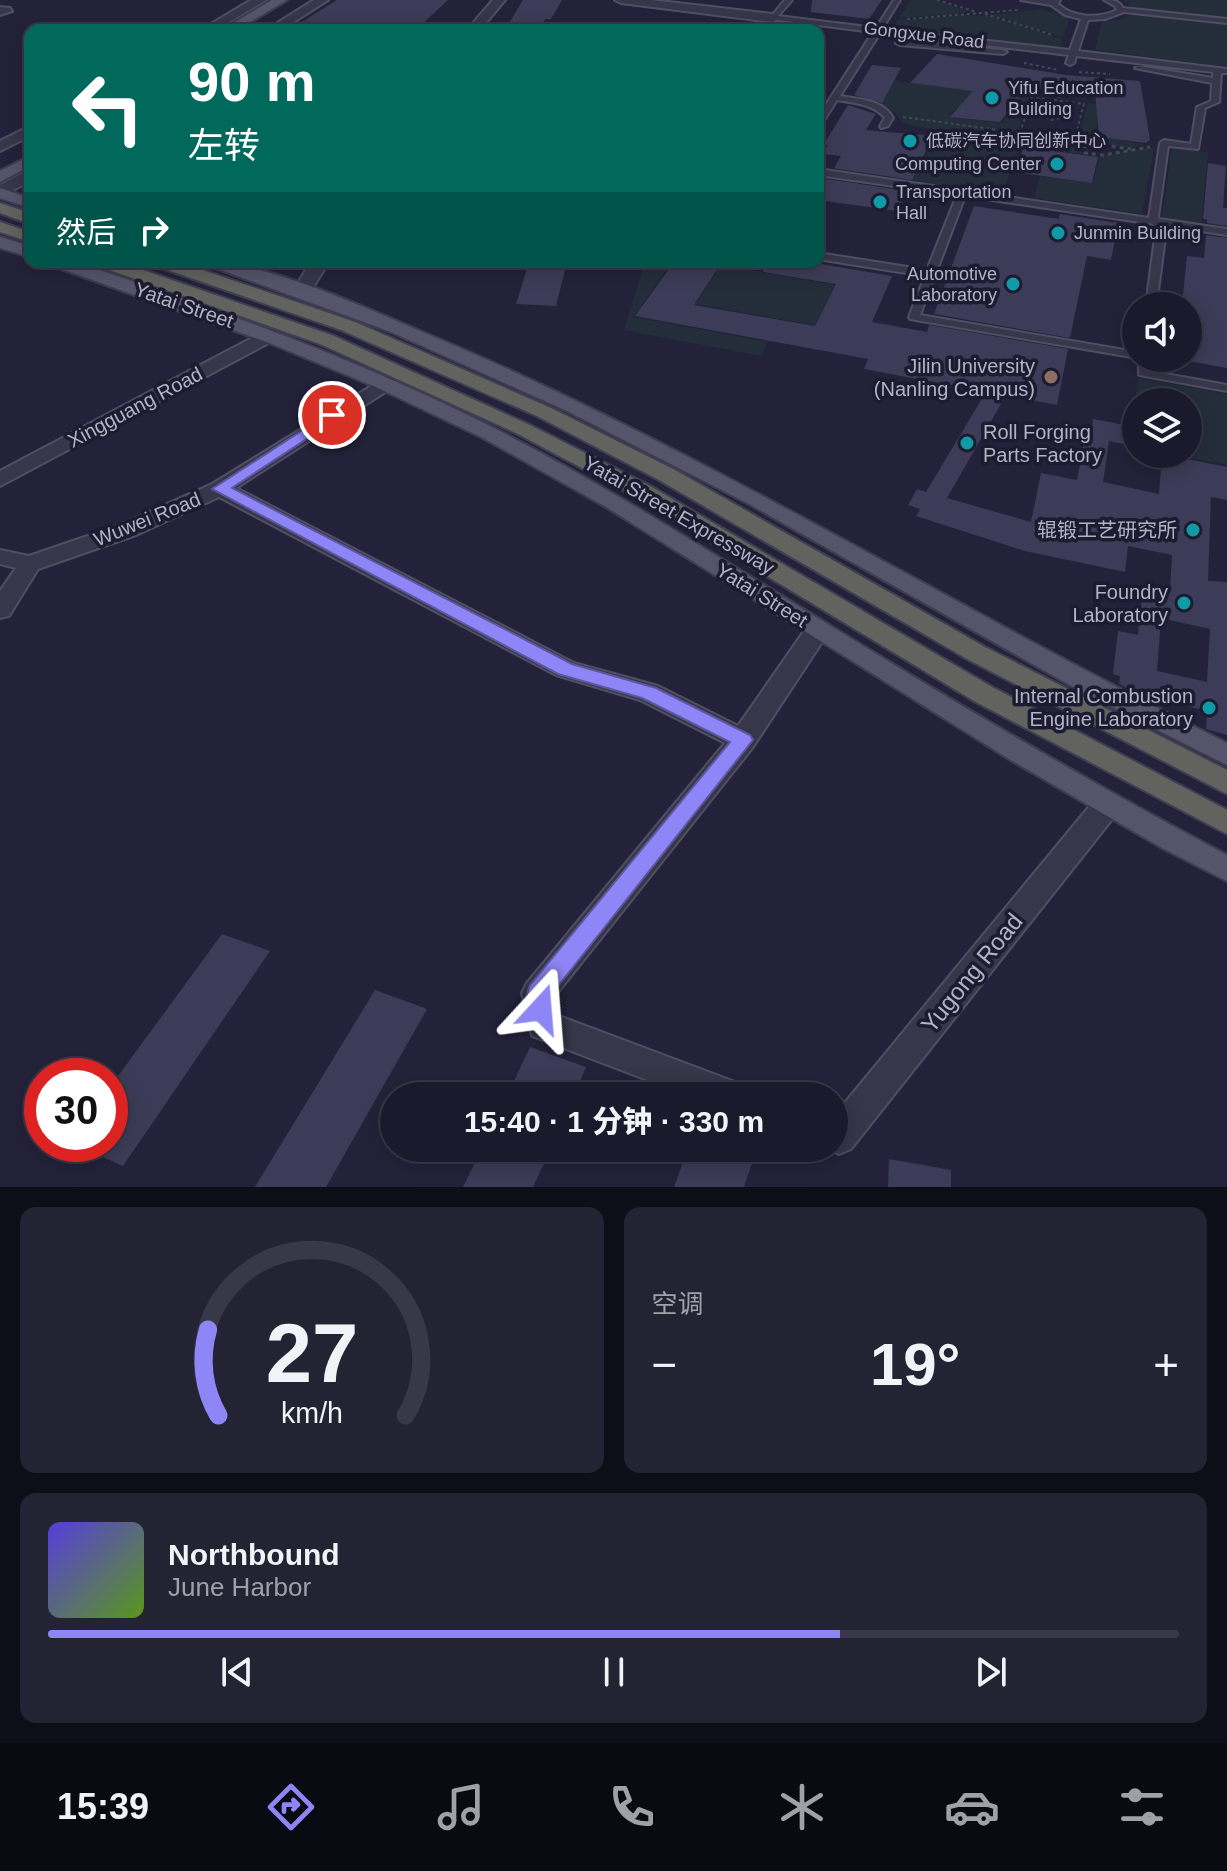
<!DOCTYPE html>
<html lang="zh">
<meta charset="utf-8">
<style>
body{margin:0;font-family:Arial,"Noto Sans SC",sans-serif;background:#232334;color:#f1f3f6;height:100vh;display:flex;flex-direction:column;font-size:30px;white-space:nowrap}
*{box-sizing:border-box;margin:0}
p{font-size:26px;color:#9fa1a9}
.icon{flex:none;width:44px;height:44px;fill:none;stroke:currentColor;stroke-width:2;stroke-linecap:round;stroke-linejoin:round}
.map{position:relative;height:1187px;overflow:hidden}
.drawer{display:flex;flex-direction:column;gap:20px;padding:20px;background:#0e0e18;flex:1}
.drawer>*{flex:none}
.guide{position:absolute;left:24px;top:24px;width:800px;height:244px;border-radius:16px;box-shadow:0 4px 20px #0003,0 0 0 2px #383848;background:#00695c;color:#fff;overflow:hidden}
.fabs{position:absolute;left:1122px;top:292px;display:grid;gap:16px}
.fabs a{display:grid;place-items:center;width:80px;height:80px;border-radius:50%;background:#1a1a2c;box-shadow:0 4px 20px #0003,0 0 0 2px #383848;font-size:40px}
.speed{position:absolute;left:24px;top:1058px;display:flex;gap:16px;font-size:40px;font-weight:700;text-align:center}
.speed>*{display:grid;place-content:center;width:104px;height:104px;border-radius:50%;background:#1a1a2c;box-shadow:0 4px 20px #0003,0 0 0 2px #383848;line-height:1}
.speed .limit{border:12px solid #d22;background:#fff;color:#111}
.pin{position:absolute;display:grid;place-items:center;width:68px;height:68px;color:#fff;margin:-34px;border:4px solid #fff;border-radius:50%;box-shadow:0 2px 8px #0007}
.me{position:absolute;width:88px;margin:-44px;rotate:19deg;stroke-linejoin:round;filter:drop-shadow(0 0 6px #0008)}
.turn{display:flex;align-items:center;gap:28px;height:168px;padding:0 32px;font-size:36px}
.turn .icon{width:104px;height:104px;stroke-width:2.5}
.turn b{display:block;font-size:56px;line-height:68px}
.then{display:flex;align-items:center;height:76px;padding:0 32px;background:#0003;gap:16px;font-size:30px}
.big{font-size:60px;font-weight:800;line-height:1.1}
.drawer .tile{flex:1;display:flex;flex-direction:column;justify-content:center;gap:12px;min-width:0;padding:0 28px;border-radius:16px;background:#232334}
.drawer .dial{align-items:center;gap:0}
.dial svg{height:208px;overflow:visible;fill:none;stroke:#383848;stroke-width:7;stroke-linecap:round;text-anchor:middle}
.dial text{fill:#f1f3f6;stroke:none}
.song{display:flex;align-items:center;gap:24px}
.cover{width:96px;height:96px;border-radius:12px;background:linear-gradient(135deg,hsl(250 70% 55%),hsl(90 70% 35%))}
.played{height:8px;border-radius:4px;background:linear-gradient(90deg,#8e86f6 70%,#383848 70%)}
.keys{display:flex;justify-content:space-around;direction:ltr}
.heat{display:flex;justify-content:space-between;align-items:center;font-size:44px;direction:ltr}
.drawer .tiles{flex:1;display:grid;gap:20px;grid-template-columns:1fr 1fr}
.tile:last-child{grid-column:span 2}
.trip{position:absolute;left:380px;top:1082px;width:468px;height:80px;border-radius:40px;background:#1a1a2c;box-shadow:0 4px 20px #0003,0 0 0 2px #383848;font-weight:800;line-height:80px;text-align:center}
.menu{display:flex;height:128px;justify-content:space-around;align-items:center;background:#0a0a12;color:#9fa1a9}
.menu .icon{width:56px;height:56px}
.menu .current{color:#8e86f6}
.menu b{font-size:36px;color:#f1f3f6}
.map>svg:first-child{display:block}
.green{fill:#242e3b}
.building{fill:#3d3c58;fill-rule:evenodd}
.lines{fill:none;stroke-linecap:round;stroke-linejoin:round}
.service-casing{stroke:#4f4e62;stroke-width:4}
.minor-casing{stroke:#4f4e62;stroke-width:4}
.tertiary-casing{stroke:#4f4e62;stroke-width:4}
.primary-casing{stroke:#3d3c50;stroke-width:4}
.trunk-casing{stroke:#3f3e52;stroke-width:4}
.path-far1{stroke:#3f4955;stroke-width:2;stroke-dasharray:3 3;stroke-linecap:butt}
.path{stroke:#3f4955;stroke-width:3;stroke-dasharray:4 4;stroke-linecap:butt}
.service{fill:#37364a;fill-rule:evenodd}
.minor{fill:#37364a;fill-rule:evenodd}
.tertiary{fill:#37364a;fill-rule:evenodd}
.primary{fill:#55546a;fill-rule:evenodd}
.trunk{fill:#62625e;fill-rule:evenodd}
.route{fill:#8e86f6;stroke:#5c57a0;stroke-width:2}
.culture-dot{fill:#0f9aa8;stroke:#1c1b2f;stroke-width:3}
.education-dot{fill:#8d6e63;stroke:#1c1b2f;stroke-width:3}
.labels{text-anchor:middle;stroke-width:7;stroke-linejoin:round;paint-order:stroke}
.far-street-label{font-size:18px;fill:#b2b1c6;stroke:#1c1b2f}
.far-poi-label{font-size:18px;fill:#b2b1c6;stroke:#1c1b2f;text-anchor:start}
.street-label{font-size:20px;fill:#b2b1c6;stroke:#1c1b2f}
.poi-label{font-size:20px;fill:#b2b1c6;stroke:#1c1b2f;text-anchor:end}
.near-street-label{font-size:24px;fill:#b2b1c6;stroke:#1c1b2f}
</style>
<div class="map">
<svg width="1227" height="1187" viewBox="0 0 1227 1187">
<rect width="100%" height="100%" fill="#23223a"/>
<path class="green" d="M911,0H934L967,10L966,13L899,18Z
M1122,0H1227V19L1134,9Z
M1043,9L1070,18L1063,37L991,15Z
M1133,14L1227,24V67L1095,50L1102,21L1119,20Z
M968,15L989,16L1063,39L1060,48L905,30L896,23L898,20Z
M896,78V81L939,87L991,78L955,110L951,113L954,118L1002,123L1020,94L1029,96L1017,134L1039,143H1078L1083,146L1081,154L1019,146L1003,192L999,193L835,169L838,164L918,173L928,152L933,153L941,131L902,123L897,114L880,106Z
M1088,103L1098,104L1097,136L1147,145L1130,148L1078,140Z
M1154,147L1142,214L1034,198L1040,176L1093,183L1100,156Z
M1172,148L1208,152L1201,225L1162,217Z
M645,262H672L633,317L768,342L761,356L624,330Z
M721,265L835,285L815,325L696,304Z
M1138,378L1227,394V465L1167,454H1188V402H1136V448L1129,447Z"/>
<path class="building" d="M337,0H448L416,30H289Z
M523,0H562L551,19H545L539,30H505Z
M812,0H882L869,19L811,12Z
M937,54L1066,75L1140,81L1150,140L1146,143L1099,137L1095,91L1059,98L1047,94L1032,81L1000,122L950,117L973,91L910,83Z
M872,65L901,68L882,103L854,95Z
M848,105L876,114L866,130L933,136L912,180L834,168L841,156L823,154L828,145L824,144Z
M1024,147L1098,157L1092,183L1015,172Z
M1208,163L1226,166L1223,208H1227V226L1207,223V219H1203Z
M827,179L907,191L898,211L818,200Z
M974,206L1059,219L1060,214L1118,223L1111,260L1087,256L1070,338L934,314Z
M1206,235L1227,238V368L1188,361V306H1182L1187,256L1204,258Z
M529,262H567L556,306L516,304Z
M674,262H722L694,305L815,326L836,284L763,272L764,262H809L892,276L872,322L927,332L929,325L1068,349L1057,405L1006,395L947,498L1031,522L1041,473L1077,480L1086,429L1092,430L1093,419L1125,425L1123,444L1109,441L1103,482L1159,494L1162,454L1227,467V500L1211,497L1208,581L1227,582V735L1206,729L1207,711L1137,694L1119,684L1120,676L1113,674L1118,631L1138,635L1143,586L1170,592L1172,555L1128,546L1125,572L1025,551L916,516L920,509L908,505L917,489L926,492L986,392L864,369L868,359L635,316ZM1161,618L1210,629L1207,682L1157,671Z
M222,934L270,951L123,1166L74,1144H110V1087Z
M375,990L427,1009L326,1187H255Z
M530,1047L586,1067L574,1096H507Z
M482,1148H551L533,1187H463Z
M688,1148H757L744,1187H674Z
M889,1159L951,1170V1187H888Z"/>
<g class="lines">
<g class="service-casing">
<path id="service" d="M785,0H792L778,16L876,28L894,0H900L882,29L1070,50L1081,19L1065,15L1051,5L1021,0H1060L1058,4C1074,18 1098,19 1117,10L1115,6L1104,0C1112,0 1119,0 1123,8L1227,19V23L1124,12L1105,19L1088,20L1078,51L1227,69V73H1221L1219,102L1205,108L1198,149L1168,146L1158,217L1159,219L1227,229V235L1163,225L1166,230L1156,306H1146L1156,230L1153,224L965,196L920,315L1136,352L1137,358L910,319L909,317L925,276L818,259V253L927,270L957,195L818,175V169L1149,218L1160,143L1164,140L1191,144L1197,107L1211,101L1212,83L1135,68L1139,66L1213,78V72L1076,56L1074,63L1070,65L1066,63L1069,55L908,36L905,41L1003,50L1007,52L1003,54L900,45L896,43L901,35L880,33L840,96C858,99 884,100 893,118L888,126L881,128L880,126L885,118C874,104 854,103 837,100L821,125H818V117L873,32L771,19V17Z
M1139,358H1151L1149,371L1227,385V391L1139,375Z"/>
</g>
<g class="minor-casing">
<path id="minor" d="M615,0H651L773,14L779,18L773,22L621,3Z
M0,7L10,8L12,11L0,15Z
M269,329L276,331L278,335L276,339L0,486V471Z
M386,377L393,379L396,383L393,387L236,488L574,663L658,686L738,726L809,624L818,622L827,624L830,630L753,747L555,996L559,1016L743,1085L748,1096H689L532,1036L522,993L527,983L725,743L640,700L556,675L219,497L136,535L38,569L9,616L0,618V591L16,568L0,564V550L29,556L120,525L212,484Z
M1107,794L1117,797L1121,805L1117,813L851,1149L839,1154L824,1148H834V1116L1097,797Z"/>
</g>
<g class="tertiary-casing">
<path id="tertiary" d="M251,0H266L216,30H201Z
M314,0H328L281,30H266Z
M493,0H505L480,30H467Z
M30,126V136L0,151V141Z
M30,169V181L0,197V185Z
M311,262H329L308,295H296L293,291Z"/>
</g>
<g class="primary-casing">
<path id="primary" d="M272,0H287L237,30H222Z
M30,156V166L0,182V171Z
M0,188L30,198V208L0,198Z
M0,237L30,246V257L0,248Z
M50,262H76C220,310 364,361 500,431C612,489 718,557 826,623C957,704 1090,783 1227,855V881L1164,849L1009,759L606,507L483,438L378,388L272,344L53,266Z
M207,262C267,262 368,309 425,333C703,449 957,610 1227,743V765L1082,692L749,504L567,411L391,332L210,266Z"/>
</g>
<g class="trunk-casing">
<path id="trunk" d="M0,203L30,213V224L0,213Z
M0,222L30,232V242L0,232Z
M95,262H120L334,336L532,426L652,487L992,687L1227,810V834L974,701L636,497L518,434L320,344L98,266Z
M153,262H179L355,322L551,408L675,470L985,647L1227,770V794L967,659L659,480L537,416L341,330L156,266Z"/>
</g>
<path class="path-far1" d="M937,0L977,12
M985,14L1053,35
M907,19L1018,10
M1024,63L1059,70
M1079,72L1110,74
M1047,112L1065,117L1051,120L1042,115Z
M1027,113L1042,114
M903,117L1028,134
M1020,133L1032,97L1084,104L1074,141
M1048,133L1066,140L1045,142L1027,135Z
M1066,140L1094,144"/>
<path class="path" d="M1080,142L1131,149
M1085,144V153L1103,155L1150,147"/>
<use href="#service" class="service"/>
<use href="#minor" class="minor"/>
<use href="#tertiary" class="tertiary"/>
<use href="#primary" class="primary"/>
<use href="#trunk" class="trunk"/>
</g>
<path class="route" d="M332,411L337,412V419L232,488L572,664L656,688L750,735L753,740L551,995L554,1009L550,1017L541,1020L532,1017C528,1006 524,996 530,985L730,742L642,698L558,674L212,489Z"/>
<g class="culture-dot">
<circle cx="992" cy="98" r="8"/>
<circle cx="910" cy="141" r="8"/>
<circle cx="1057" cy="164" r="8"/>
<circle cx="880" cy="202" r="8"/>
<circle cx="1058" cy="233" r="8"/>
<circle cx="1013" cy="284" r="8"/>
<circle cx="967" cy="443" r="8"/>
<circle cx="1193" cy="530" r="8"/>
<circle cx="1184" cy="603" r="8"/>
<circle cx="1209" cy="708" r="8"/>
</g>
<circle class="education-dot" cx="1051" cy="377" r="8"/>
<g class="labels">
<g class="far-street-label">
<text transform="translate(924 35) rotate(7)" y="6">Gongxue Road</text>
</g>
<g class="far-poi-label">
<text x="1008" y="94">Yifu Education<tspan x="1008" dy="21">Building</tspan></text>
<text x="926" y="147">低碳汽车协同创新中心</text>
<text x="1041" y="170" text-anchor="end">Computing Center</text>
<text x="896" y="198">Transportation<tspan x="896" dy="21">Hall</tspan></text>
<text x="1074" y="239">Junmin Building</text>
<text x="997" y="280" text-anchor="end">Automotive<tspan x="997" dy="21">Laboratory</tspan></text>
</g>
<g class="street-label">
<text transform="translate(184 305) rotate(19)" y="7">Yatai Street</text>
<text transform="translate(135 407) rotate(-28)" y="7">Xingguang Road</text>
<text transform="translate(679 515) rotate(30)" y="7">Yatai Street Expressway</text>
<text transform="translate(147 519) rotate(-22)" y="7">Wuwei Road</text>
<text transform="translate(762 595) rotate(32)" y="7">Yatai Street</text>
</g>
<g class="poi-label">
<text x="1035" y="373">Jilin University<tspan x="1035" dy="23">(Nanling Campus)</tspan></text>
<text x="983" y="439" text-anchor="start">Roll Forging<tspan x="983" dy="23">Parts Factory</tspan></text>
<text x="1177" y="537">辊锻工艺研究所</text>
<text x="1168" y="599">Foundry<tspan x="1168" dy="23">Laboratory</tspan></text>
<text x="1193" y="703">Internal Combustion<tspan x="1193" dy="23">Engine Laboratory</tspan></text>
</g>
<g class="near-street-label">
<text transform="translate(972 973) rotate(-51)" y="8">Yugong Road</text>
</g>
</g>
</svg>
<div class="fabs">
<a><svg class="icon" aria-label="sound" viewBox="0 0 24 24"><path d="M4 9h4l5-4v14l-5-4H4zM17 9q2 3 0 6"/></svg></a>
<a><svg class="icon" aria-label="layers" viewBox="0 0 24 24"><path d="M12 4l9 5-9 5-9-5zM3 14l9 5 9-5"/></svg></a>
</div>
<div class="speed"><div class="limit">30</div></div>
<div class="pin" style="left:332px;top:415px;background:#d93025"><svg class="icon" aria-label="arrive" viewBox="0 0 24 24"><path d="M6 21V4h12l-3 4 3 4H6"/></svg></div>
<svg class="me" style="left:541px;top:1009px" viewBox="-20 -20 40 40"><path d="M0-17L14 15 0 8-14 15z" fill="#8e86f6" stroke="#fff" stroke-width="4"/></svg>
<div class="trip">15:40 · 1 分钟 · 330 m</div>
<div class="guide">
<div class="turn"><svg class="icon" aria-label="left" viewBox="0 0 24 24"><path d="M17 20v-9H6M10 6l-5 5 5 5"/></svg><div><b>90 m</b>左转</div></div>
<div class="then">然后<svg class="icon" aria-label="right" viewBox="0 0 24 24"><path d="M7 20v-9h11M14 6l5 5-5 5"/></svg></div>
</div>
</div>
<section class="drawer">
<div class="tiles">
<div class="tile dial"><svg viewBox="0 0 100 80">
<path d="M14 69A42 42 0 1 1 86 69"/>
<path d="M14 69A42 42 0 0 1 10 36" stroke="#8e86f6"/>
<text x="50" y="56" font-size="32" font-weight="700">27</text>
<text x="50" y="72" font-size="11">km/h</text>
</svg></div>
<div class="tile"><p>空调</p>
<div class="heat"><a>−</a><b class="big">19°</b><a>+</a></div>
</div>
<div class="tile">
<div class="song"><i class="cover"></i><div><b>Northbound</b><p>June Harbor</p></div></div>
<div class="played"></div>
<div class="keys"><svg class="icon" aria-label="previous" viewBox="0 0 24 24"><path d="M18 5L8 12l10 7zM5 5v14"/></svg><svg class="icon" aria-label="pause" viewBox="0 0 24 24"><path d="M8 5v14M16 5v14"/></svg><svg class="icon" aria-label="next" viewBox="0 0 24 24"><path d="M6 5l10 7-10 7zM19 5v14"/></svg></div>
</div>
</div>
</section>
<nav class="menu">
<b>15:39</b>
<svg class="icon current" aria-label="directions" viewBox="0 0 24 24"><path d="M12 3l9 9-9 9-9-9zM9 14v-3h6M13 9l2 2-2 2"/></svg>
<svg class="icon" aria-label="music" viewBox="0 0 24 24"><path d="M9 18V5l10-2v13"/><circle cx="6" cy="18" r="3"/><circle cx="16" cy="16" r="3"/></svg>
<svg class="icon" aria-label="phone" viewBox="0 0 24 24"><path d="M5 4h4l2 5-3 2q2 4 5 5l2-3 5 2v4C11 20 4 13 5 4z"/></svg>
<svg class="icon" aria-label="climate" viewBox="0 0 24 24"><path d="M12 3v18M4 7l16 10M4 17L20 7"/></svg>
<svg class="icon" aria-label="car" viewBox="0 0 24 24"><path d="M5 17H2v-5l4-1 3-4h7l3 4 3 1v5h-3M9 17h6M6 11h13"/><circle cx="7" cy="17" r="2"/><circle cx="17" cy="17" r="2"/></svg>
<svg class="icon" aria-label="filters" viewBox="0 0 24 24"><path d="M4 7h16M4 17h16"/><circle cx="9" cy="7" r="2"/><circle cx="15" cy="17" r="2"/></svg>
</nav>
